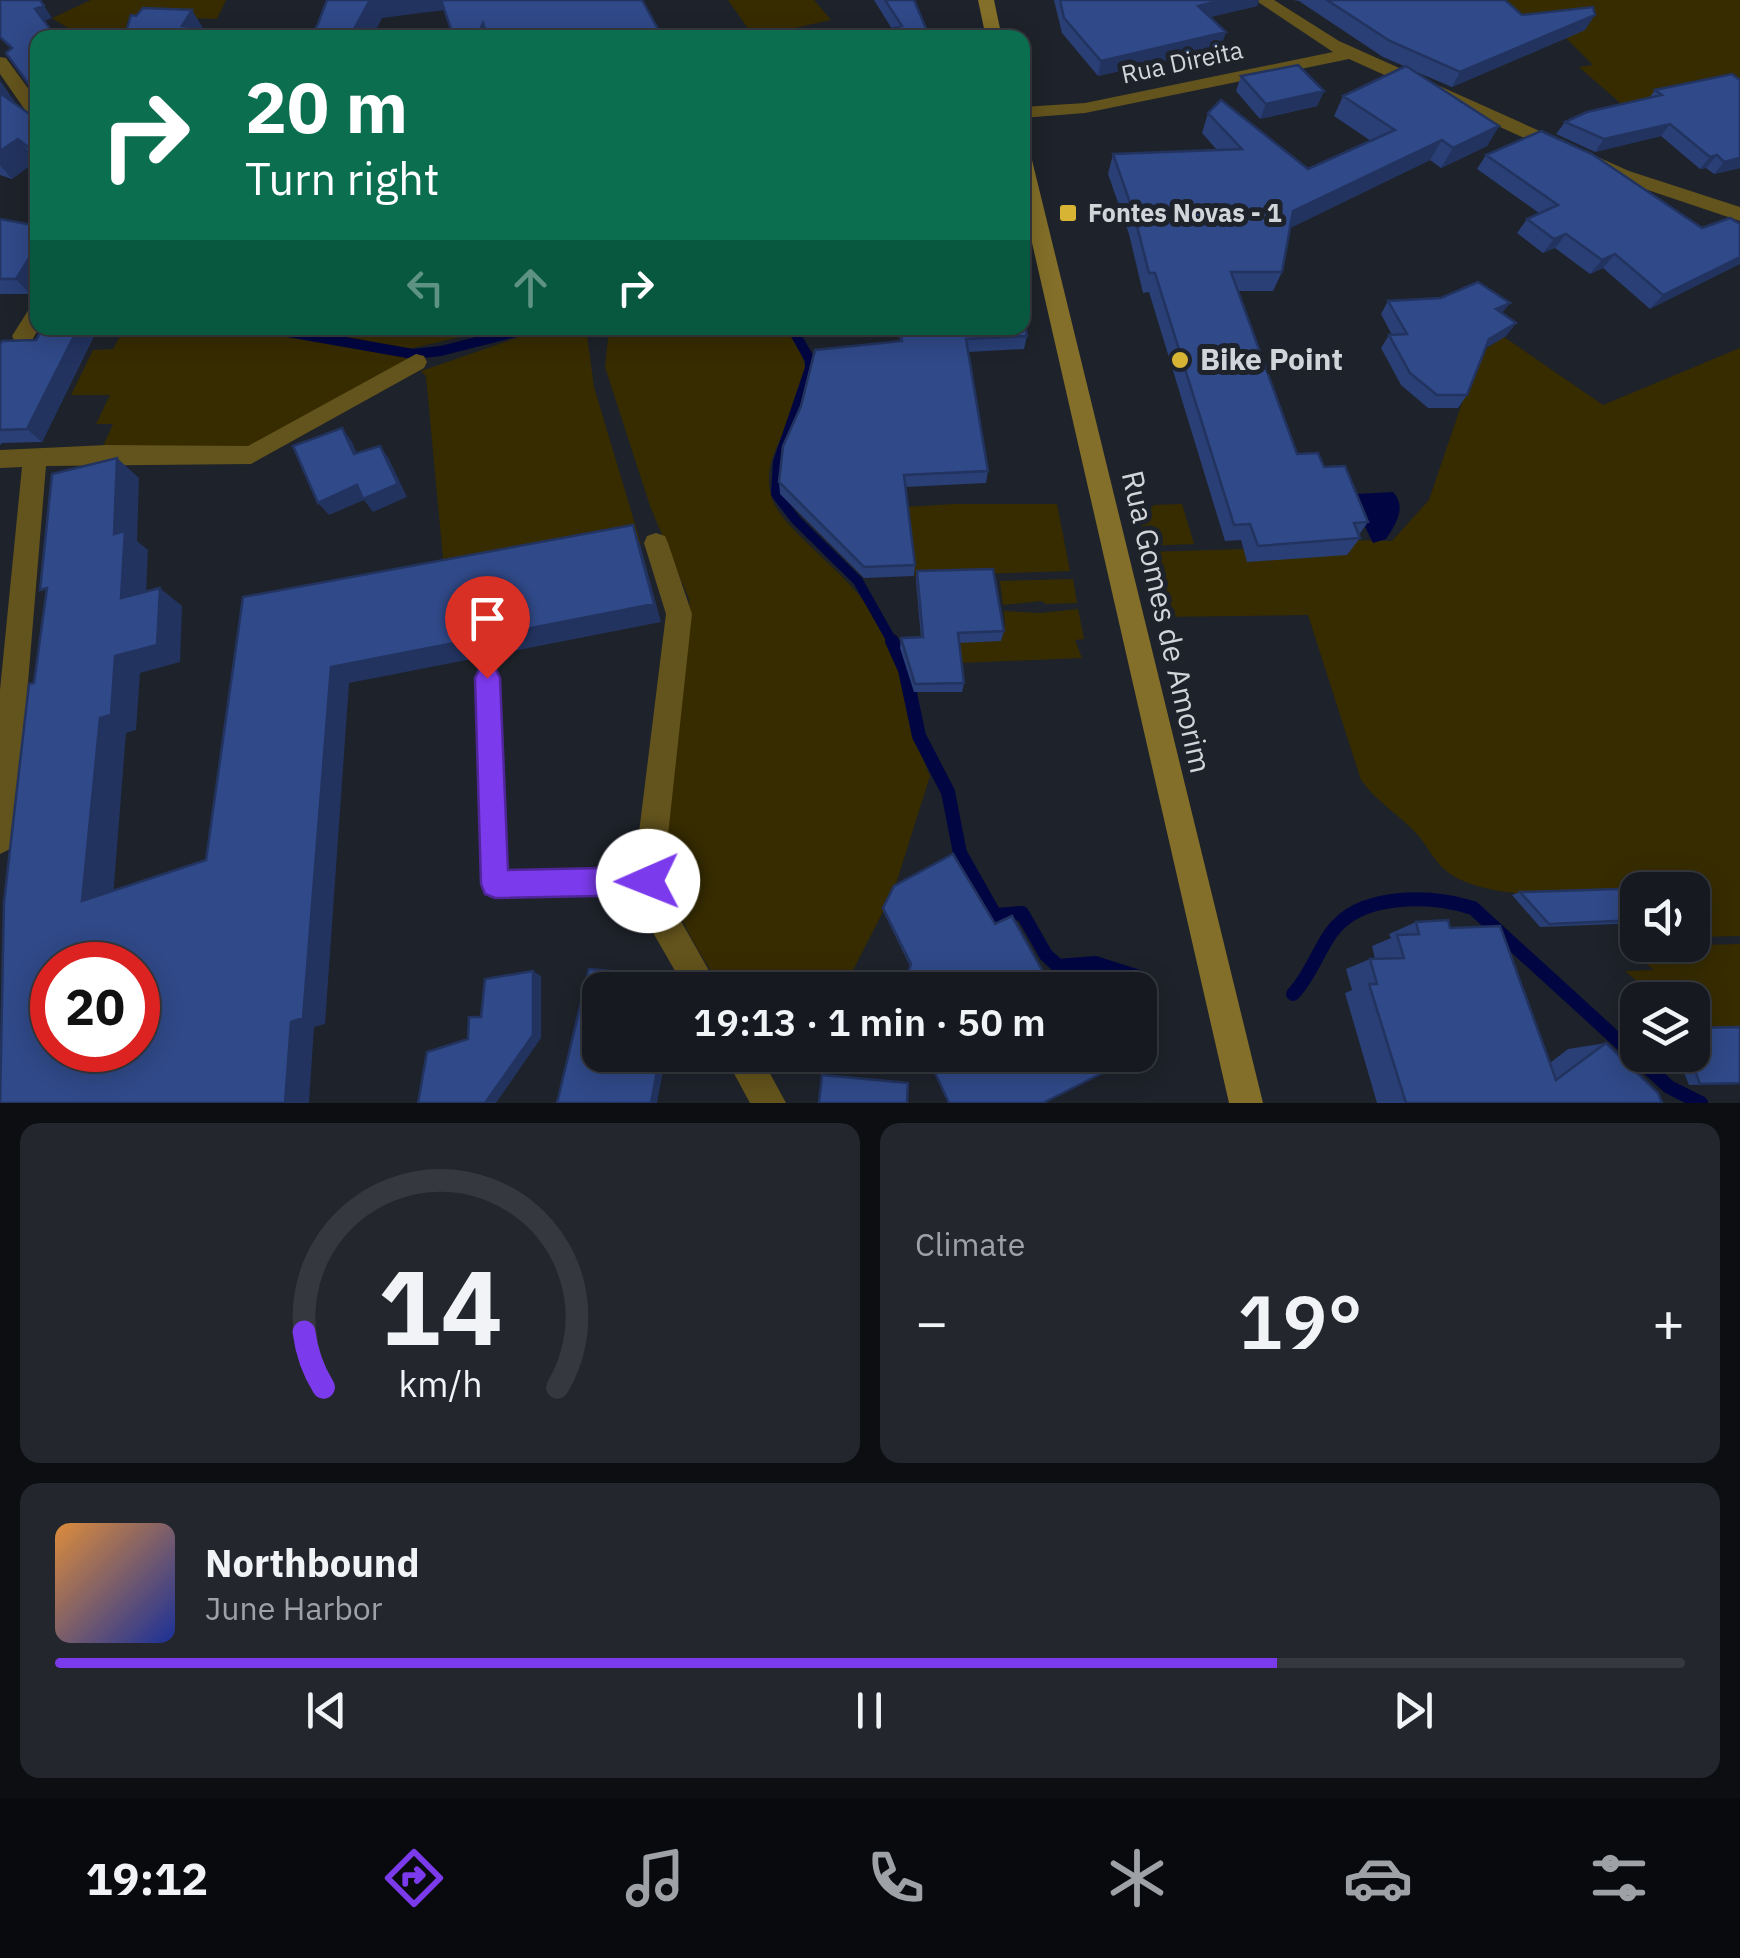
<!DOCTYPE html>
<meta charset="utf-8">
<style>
body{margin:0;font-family:"IBM Plex Sans",sans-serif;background:#23272d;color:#f1f3f6;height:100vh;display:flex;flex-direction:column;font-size:38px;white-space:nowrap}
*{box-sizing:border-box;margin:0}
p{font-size:32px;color:#9ea1a5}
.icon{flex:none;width:55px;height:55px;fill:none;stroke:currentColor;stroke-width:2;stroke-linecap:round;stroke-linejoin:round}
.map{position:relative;height:1103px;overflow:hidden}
.panel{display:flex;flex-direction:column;gap:20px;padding:20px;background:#0c0e12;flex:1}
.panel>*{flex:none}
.top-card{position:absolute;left:30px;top:30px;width:1000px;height:305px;border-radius:20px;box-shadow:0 5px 25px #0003,0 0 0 2px #35383e;background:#0b6e4f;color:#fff;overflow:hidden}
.controls{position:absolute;left:1620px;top:872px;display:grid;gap:20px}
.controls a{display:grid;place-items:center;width:90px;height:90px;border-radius:20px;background:#161a20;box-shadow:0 5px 25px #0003,0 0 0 2px #35383e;font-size:50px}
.speed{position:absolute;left:30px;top:942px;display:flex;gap:20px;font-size:50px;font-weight:700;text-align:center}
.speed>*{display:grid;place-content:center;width:130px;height:130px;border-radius:50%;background:#161a20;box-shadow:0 5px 25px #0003,0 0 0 2px #35383e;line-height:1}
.speed .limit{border:15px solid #d22;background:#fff;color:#111}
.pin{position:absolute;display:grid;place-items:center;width:85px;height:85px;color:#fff;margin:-102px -42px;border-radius:50% 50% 50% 0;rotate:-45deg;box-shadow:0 0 10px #0007}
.pin .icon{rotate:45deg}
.me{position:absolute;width:110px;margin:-55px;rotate:269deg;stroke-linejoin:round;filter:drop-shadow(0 0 8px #0008)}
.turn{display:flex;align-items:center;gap:35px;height:210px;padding:0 50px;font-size:45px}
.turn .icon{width:130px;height:130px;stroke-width:2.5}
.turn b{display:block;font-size:70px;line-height:85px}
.lanes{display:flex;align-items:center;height:95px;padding:0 50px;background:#0003;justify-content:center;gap:50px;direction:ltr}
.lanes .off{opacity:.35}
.big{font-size:75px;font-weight:600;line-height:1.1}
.panel .widget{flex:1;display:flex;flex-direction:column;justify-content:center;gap:15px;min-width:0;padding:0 35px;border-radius:20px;background:#23272d}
.panel .dial{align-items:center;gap:0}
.dial svg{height:260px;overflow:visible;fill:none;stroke:#35383e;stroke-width:7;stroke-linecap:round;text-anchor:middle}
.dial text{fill:#f1f3f6;stroke:none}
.song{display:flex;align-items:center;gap:30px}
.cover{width:120px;height:120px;border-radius:15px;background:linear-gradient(135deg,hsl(30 70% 55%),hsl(230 70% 35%))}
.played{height:10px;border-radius:5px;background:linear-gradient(90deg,#7c3aed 75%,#35383e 75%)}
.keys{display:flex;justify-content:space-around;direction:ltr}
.heat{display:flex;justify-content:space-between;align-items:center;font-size:55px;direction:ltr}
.panel .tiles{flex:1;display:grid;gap:20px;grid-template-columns:1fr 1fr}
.widget:last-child{grid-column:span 2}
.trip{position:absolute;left:582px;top:972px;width:575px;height:100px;border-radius:20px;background:#161a20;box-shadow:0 5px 25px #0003,0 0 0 2px #35383e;font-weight:600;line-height:100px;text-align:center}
.dock{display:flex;height:160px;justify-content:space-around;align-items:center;background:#090a0d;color:#9ea1a5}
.dock .icon{width:70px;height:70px}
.dock .current{color:#7c3aed}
.dock b{font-size:45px;color:#f1f3f6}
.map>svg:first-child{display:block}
.green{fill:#372c00}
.water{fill:#010642}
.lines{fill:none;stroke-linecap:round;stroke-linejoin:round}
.stream-far1{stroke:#010642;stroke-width:10}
.stream{stroke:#010642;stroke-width:14}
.lane{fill:#63531c;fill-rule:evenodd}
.street{fill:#63531c;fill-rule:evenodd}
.secondary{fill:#836f29;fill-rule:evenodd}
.wall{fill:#293f75}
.shaded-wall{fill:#22335f}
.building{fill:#304988;stroke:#22335f;stroke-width:2.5;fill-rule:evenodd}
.route{fill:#7c3aed;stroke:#51269a;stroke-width:2.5}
.poi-dot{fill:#d7b434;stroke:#1e222a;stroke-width:4}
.labels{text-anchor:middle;stroke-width:10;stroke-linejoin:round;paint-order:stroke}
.far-street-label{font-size:25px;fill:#d1d4d9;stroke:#1e222a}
.far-poi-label{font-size:25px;font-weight:bold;fill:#d1d4d9;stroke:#1e222a;text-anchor:start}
.poi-label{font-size:30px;font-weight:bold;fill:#d1d4d9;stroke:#1e222a;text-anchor:start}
.street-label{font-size:30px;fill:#d1d4d9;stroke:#1e222a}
</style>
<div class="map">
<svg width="1740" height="1103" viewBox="0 0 1740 1103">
<rect width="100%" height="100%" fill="#1e222a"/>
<path class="green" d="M91,0H226L217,19L159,17L122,37H82L52,18Z
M728,0H814L831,20L754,37Z
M1480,0H1740V83L1626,108L1579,67L1593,65L1554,26Z
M125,328H233L406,357L408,361L245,448L103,446L113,424H96L110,395H71L93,350L113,349Z
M289,328H500L408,349Z
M619,328L682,331L786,328C792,339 805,356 805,369C807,416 754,453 773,501C785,531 848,574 870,610C880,627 893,647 898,665C909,703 914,740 930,776L894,890L843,990H723C694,944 667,904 663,849L690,617L689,599L650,506L605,367L608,338Z
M549,332L587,335L594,387L641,544L445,580L426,376L421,371L522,336Z
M1504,337L1603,405L1740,348V936L1693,937L1692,890C1631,890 1491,911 1444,869C1433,859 1426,844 1416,833C1398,814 1377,802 1361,780L1308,615L1163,617L1148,552L1244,549L1248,562L1342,540L1392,541L1429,500L1479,353Z
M954,504H1057L1070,571L915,576L906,507Z
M1182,504L1194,544L1147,546L1140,519L1154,505Z
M1073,579L1077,603L1046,604L1041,601L1003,605L1000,581Z
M1078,609L1084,639L1075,640L1082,658L959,663L957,643L1005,626L1004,611L1040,613Z
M1740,944V1028L1694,1029L1692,1000H1659L1625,971L1654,970L1626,947Z"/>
<path class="water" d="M1393,492C1407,507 1396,524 1386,539L1373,543L1352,500L1355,494Z"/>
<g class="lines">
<path class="stream-far1" d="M266,328L413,354L441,351L531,328
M792,328L810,360V368L778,462L776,494L796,520L858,581L893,643"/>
<path class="stream" d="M892,641L905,670L919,736L948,792L960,853L995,915L1022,913L1046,955L1058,966L1095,963L1142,978
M1293,994C1310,976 1317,953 1331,933C1360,892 1431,895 1473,908L1669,1087L1701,1103"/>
<path class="lane" d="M487,671L493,673L495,678L504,876L648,872L654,875L657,881L654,887L648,890L495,894L489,891L486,885L479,678L481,673Z"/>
<path class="street" d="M1255,0H1274L1339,41L1629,171L1740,207V221L1615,179L1349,59L1085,113L1022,118V107L1085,103L1333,52Z
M0,57L6,58L38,102V121L32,120L0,74Z
M38,304L39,328L31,342H15L12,336L31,306Z
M416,354L424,356L427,362L424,368L251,464L46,466L15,839L10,849L0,854V690L22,467L0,468V450L107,445L248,446Z
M656,533L665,536L668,543L692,614L663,881L669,900L720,990H686L644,917L633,881L666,614L644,543L647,536Z
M724,1055H760L786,1103H750Z"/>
<path class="secondary" d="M978,0H994L1002,38H986Z
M1022,150L1031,156L1263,1103H1229L1022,199Z"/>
</g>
<path class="wall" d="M874,0H914L930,38H870V35L892,29Z
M1054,0H1259L1257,6L1210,17L1221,48L1098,76L1062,33Z
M1293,0H1505L1522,15L1585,30L1452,87L1412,70L1499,126L1487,146L1441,168L1430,160L1290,228L1282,272L1273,291H1238L1297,454L1324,467L1368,522L1359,535L1360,538L1347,555L1247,562L1241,540L1225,541L1149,292L1143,293L1129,234L1108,174L1113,154L1217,150L1202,133L1208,113L1308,169L1371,141L1334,116L1343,96L1404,66L1383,57L1299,1Z
M1241,76L1324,91L1317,106L1260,119L1236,91Z
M1740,80V168L1714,174L1706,168L1700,169L1661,136L1595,152L1556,134L1565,122L1649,98L1655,90Z
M0,81L17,105L38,120V162L36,161L12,179L0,175Z
M1486,155L1702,228L1740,224L1650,309L1603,268L1590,274L1555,248L1543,253L1517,233L1527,219L1539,213L1477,169Z
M0,219L38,226V281L30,294H0Z
M1388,301L1502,313L1516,323L1506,336L1486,348L1467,395L1458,408H1428L1401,385L1381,348L1389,335H1392L1381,314Z
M43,328H125L122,333L95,334L42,442L2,443L0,445V345L36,340Z
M899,328H1022L1027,336L1024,349L968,352L988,471L986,483L905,487L915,565L914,576L864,578L780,494L779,482L801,406L900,342Z
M917,571L1004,631L1001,641L959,643L964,683L962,692H914L900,648L901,638H921L916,581Z
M1638,890V923L1540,927L1512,895L1520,892Z
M883,908L995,924L910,966L883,911Z
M1416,922L1450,928L1550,1063L1568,1049L1606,1043L1662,1103H1377L1345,993L1352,990L1346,969L1370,959H1375L1372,946L1391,938L1389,934Z
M1740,1027V1084L1689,1085L1677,1055H1692Z"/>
<path class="shaded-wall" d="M370,0H442L445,10L382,18L372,38H349Z
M1223,0H1259L1257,6L1194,21L1198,6Z
M44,6L52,18L44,21L35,9Z
M192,10L206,33L203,38H182V26Z
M1595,15L1585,30L1452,87L1460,72Z
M483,23L488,38H476Z
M1226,32L1221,48L1098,76L1101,61Z
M0,81L19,108L0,97Z
M1324,91L1317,106L1260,119L1266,104Z
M1670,124L1661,136L1595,152L1604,139Z
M1499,126L1487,146L1441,168L1453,148Z
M18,139L36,161L12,179L0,165V151Z
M1442,140L1430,160L1284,231L1293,211Z
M1717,155L1706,168L1700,169L1710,157Z
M1740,158V168L1714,174L1724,162Z
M1566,234L1555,248L1543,253L1554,239Z
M38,244V281L30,294L16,279Z
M1615,254L1603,268L1590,274L1602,260Z
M1740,257V264L1650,309L1663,295Z
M1510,303L1500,316L1496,309Z
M1516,323L1506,336L1479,352L1489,339Z
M78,328H89L95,334L42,442L27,429Z
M342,428L352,442L363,467L354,454Z
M380,446L389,459L407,497L373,512L364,500L329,515L318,503L357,485Z
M117,458L139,478L137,541L148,550L145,615L121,598L114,534Z
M633,525L640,544L661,622L349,683L325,1024L314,1027L309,1103H285L291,1022L331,667Z
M160,588L182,606L180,662L140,673L136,730L126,733L112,910L82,901L100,718L115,656Z
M533,971L541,976V1038L496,1103H485Z
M644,974L650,979L647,990H641Z
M660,1055H666L657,1103H651Z"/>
<path class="building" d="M0,0H40L44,6L35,9L57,38H38V87L32,89L6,53L12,48L0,37Z
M327,0H370L349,38H309L318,24Z
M441,0H642L663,38H488L483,23L476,38H454Z
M885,0H914L930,38H871L870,35L902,26Z
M1060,0H1223L1198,6L1226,32L1101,61L1064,18Z
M1327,0H1505L1522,15L1593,7L1595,15L1460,72L1390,41Z
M143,8L192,10L182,26L191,27L182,38H124L131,15L136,16Z
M773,33L772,38H753Z
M1298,65L1324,91L1266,104L1241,76Z
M1406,66L1499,126L1453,148L1442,140L1293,211L1282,272H1231L1297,454L1318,453L1324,467L1345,466L1368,522L1354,523L1360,538L1258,546L1250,524L1234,525L1155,273H1149L1134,214L1113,154L1242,149L1208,113L1221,100L1308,169L1395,130L1343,96Z
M1732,74L1740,80V158L1724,162L1717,155L1710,157L1670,124L1604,139L1565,122L1587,112L1662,95L1655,90Z
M0,93L38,120V155L18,139L0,151Z
M1541,131L1592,154L1702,228L1730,218L1740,224V257L1663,295L1615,254L1602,260L1566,234L1554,239L1527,219L1558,205L1486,155Z
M0,219L38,226V244L16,279H0Z
M1478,282L1510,303L1496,309L1516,323L1489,339L1467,395H1437L1410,373L1389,335L1407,334L1388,301L1441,298Z
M1022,307L1027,336L966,339L988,471L904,475L915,565L864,567L779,482L783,446L801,406L815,350L902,341L900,328H1022Z
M43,328H78L27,429L0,430V345L2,341L36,340Z
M342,428L354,454L380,446L398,484L363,499L357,485L318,503L293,446Z
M117,458L114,534L125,531L121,598L160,588L157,645L115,656L111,715L100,718L82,901L206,860L243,597L633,525L654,604L331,667L303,1018L291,1022L285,1103H0L4,902L29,684L34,683L47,588L40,590L52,474ZM52,965H138V1050H52Z
M993,569L1004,631L958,633L964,683L915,684L901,638L923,637L917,571Z
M953,854L995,924L1012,916L1053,990H902L911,964L883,908L894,886Z
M1650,888L1651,890H1638V920L1549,924L1520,892Z
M1448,920L1450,928L1500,926L1556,1080L1606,1043L1658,1093L1662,1103H1406L1369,984H1377L1370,959L1404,958L1397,935L1419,934L1416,922Z
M589,969L644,974L641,990H600V1055H660L651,1103H557Z
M533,971V1035L485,1103H418L427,1052L468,1039L469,1017H481L485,979Z
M1740,1027V1083L1700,1084L1689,1055H1692V1028Z
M927,1055H1110L1116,1066L1043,1103H949Z
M822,1075L908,1083L907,1103H819Z"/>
<path class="route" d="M487,666L496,670L500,678L508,870L648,867L658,871L662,881L658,890L648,895L495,898L485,894L481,884L475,678L479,670Z"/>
<g class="poi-dot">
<rect x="1058" y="203" width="20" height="20" rx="5"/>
<circle cx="1180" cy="360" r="10"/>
</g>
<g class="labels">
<g class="far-street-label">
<text transform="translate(1182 62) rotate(-12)" y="9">Rua Direita</text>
</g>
<g class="far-poi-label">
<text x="1088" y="222">Fontes Novas - 1</text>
</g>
<g class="poi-label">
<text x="1200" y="370">Bike Point</text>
</g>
<g class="street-label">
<text transform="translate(1166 622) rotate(77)" y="10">Rua Gomes de Amorim</text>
</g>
</g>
</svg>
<div class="controls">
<a><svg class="icon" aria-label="sound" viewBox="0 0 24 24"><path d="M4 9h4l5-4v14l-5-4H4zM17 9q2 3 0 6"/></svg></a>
<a><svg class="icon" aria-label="layers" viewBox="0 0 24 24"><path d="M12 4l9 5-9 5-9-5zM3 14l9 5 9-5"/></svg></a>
</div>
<div class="speed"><div class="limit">20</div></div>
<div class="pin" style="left:487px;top:678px;background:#d93025"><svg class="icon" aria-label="arrive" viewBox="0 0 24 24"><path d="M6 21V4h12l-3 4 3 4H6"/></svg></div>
<svg class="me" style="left:648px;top:881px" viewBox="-20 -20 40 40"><circle r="19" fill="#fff"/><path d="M0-13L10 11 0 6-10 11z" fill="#7c3aed"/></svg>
<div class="trip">19:13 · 1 min · 50 m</div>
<div class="top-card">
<div class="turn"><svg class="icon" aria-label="right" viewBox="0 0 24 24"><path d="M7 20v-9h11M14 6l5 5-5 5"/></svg><div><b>20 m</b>Turn right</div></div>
<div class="lanes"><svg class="icon off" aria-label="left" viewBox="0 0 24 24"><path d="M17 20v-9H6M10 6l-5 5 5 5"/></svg><svg class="icon off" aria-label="ahead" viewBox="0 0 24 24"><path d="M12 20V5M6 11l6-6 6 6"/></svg><svg class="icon" aria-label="right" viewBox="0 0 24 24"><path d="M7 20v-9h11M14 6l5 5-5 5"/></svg></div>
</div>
</div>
<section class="panel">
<div class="tiles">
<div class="widget dial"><svg viewBox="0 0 100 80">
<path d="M14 69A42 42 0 1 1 86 69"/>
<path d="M14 69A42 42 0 0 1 8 52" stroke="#7c3aed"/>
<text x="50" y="56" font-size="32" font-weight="700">14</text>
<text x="50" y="72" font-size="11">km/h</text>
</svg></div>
<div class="widget"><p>Climate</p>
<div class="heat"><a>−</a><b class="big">19°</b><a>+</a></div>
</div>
<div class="widget">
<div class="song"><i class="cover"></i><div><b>Northbound</b><p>June Harbor</p></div></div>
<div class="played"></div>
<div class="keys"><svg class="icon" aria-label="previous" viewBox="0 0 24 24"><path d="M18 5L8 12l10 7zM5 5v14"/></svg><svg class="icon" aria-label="pause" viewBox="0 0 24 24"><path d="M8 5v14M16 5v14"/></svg><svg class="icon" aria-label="next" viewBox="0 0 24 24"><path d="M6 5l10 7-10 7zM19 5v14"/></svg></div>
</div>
</div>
</section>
<nav class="dock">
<b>19:12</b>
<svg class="icon current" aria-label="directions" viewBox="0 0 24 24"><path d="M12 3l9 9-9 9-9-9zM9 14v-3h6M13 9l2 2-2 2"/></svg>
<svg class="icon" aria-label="music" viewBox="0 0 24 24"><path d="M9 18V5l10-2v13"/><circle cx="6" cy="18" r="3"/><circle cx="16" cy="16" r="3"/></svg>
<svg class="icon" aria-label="phone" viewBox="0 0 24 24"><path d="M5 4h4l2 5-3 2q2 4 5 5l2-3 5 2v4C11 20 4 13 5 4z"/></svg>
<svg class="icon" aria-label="climate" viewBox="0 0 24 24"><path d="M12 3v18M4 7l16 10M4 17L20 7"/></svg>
<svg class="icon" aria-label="car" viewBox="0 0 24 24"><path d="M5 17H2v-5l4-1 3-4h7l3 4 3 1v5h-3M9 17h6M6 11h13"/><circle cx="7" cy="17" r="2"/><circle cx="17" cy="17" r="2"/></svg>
<svg class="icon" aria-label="filters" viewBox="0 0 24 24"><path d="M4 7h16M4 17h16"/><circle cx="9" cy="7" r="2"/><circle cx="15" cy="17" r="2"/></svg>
</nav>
